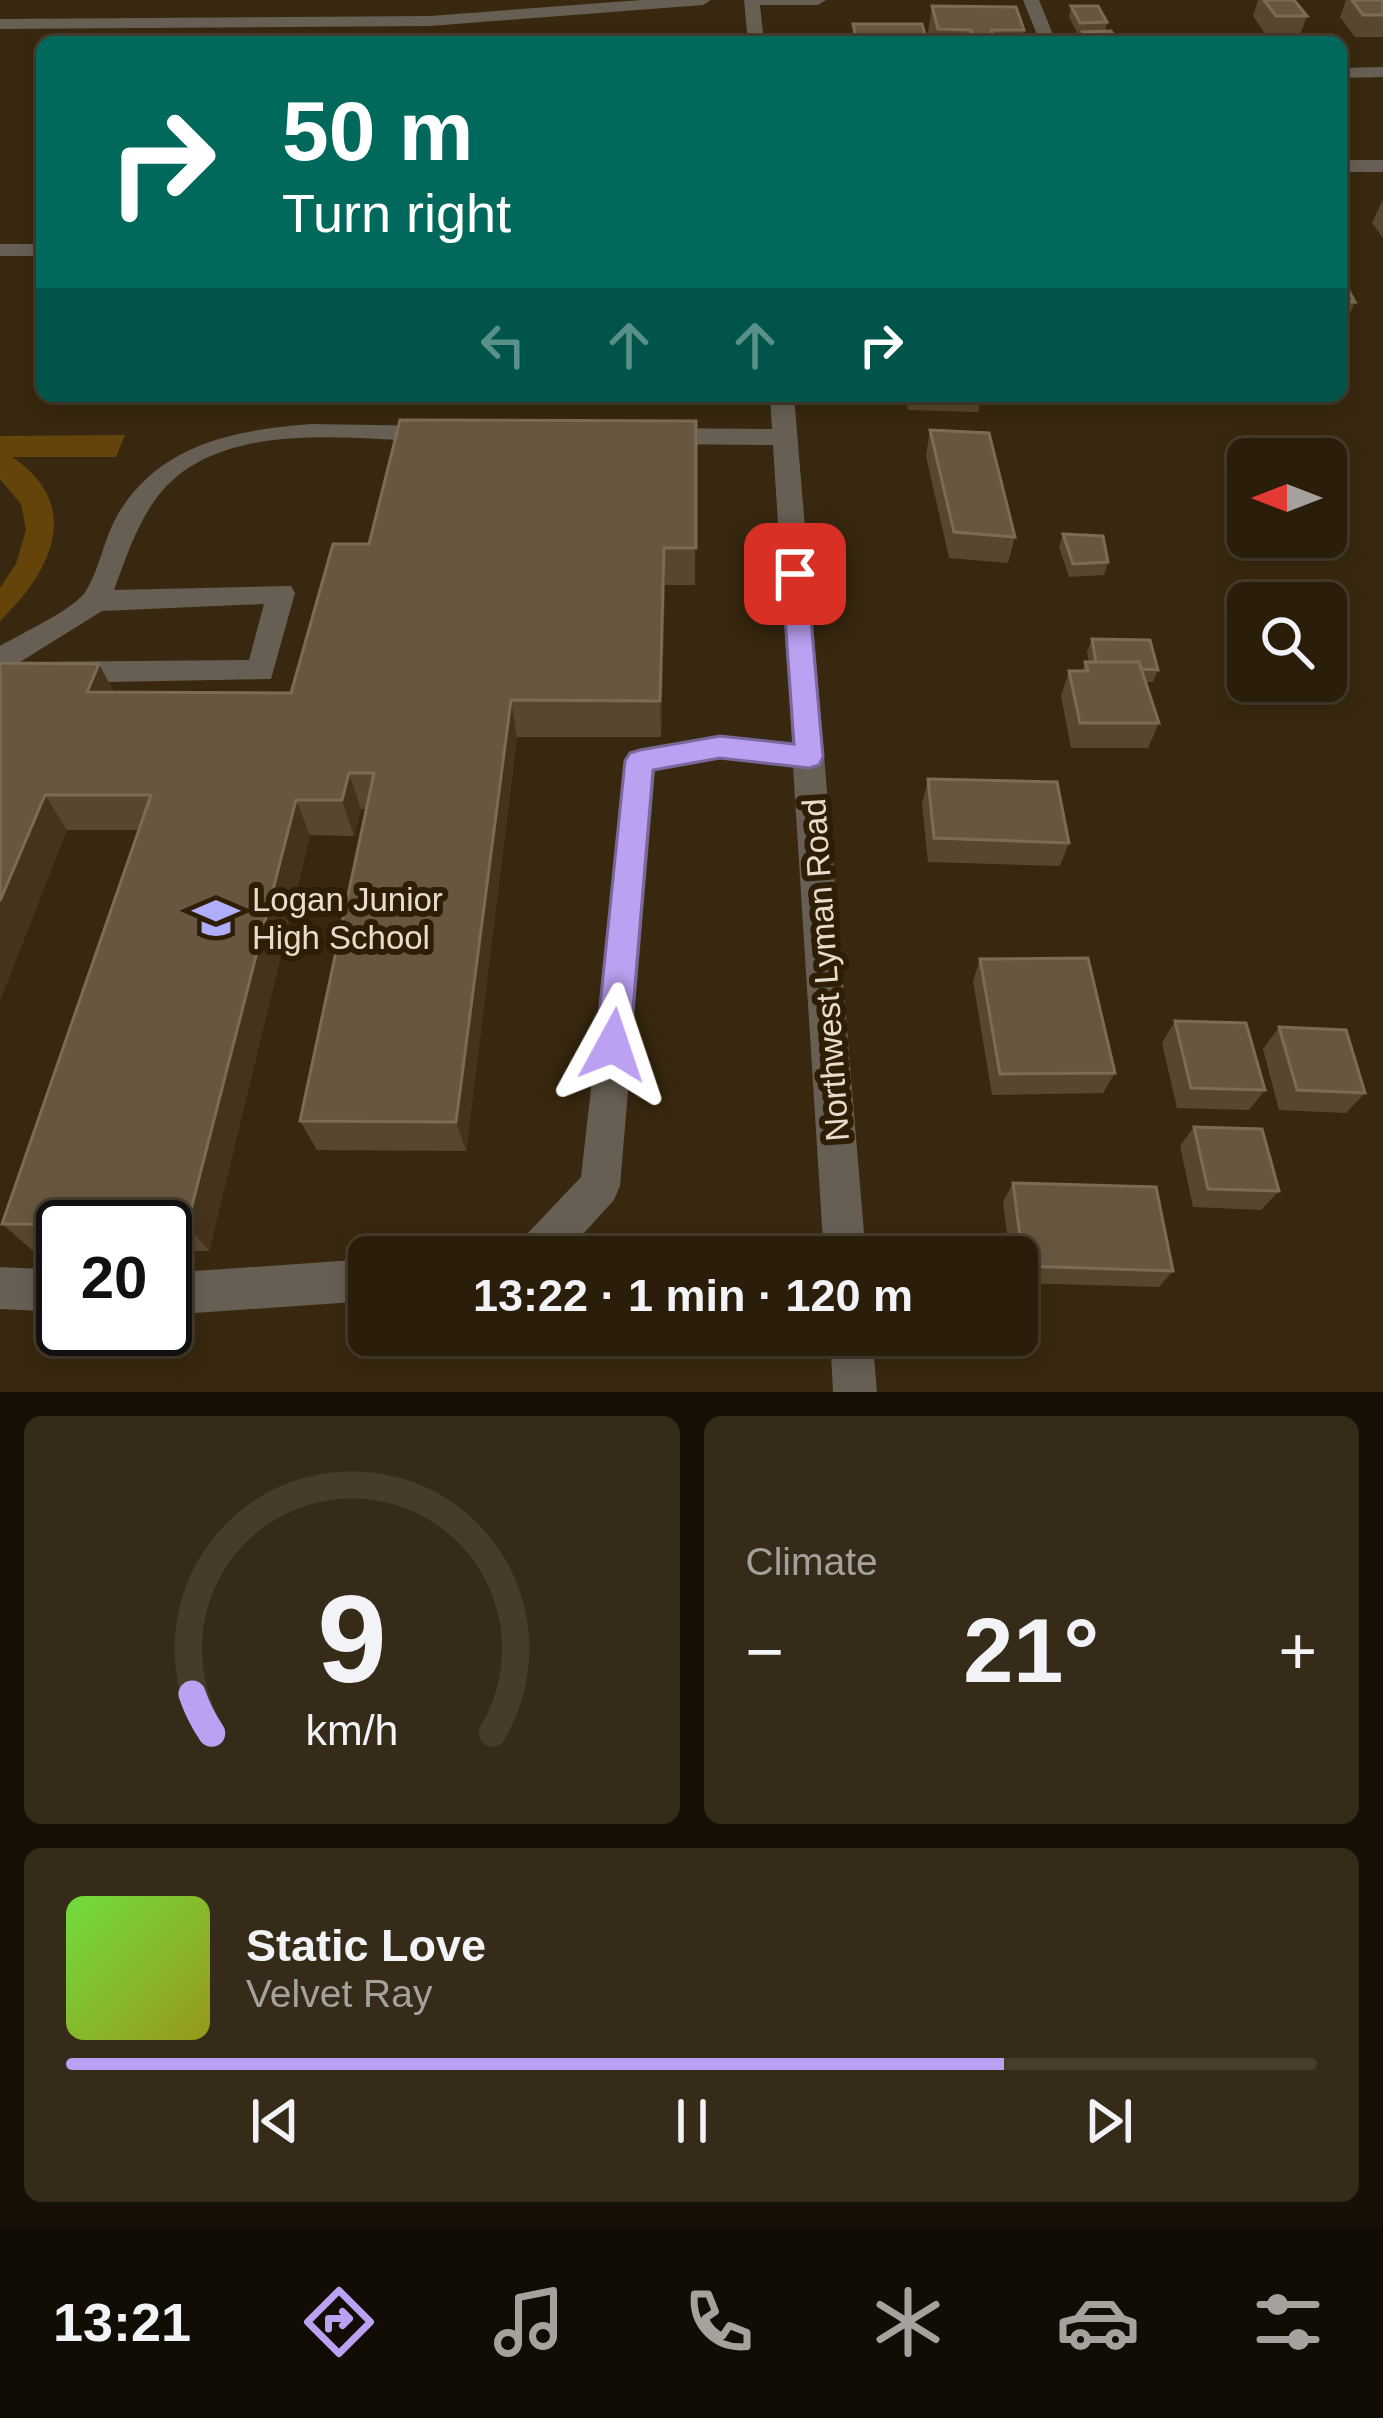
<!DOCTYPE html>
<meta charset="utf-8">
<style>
body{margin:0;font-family:Arial,sans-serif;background:#362b19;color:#f1f3f6;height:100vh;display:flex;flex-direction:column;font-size:45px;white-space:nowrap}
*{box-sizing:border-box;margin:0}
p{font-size:39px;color:#a5a29d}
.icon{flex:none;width:66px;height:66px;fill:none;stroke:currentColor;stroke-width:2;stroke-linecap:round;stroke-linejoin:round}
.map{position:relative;height:1392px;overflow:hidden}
.drawer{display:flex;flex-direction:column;gap:24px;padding:24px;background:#171006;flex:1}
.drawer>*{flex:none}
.guide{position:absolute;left:36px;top:36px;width:1311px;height:366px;border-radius:18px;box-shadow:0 6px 18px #0003,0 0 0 3px #463c2c;background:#00695c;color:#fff;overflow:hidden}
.needle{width:78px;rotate:270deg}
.fabs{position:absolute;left:1227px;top:438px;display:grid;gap:24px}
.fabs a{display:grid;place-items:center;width:120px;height:120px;border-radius:18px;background:#2a1e0b;box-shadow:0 6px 18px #0003,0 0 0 3px #463c2c;font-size:60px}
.speed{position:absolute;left:36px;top:1200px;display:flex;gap:24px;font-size:60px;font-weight:700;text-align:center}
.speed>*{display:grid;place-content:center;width:156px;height:156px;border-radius:50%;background:#2a1e0b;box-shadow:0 6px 18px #0003,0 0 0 3px #463c2c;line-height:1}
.speed .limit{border:6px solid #111;border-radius:18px;background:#fff;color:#111}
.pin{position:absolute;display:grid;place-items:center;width:102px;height:102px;color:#fff;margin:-51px;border-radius:24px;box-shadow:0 6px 18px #0006}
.me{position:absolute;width:132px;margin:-66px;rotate:5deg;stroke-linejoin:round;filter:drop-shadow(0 0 9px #0008)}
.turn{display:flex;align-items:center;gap:42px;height:252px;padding:0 48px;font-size:54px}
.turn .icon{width:156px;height:156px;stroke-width:2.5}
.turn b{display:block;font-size:84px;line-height:102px}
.lanes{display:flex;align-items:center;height:114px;padding:0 48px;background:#0003;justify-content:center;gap:60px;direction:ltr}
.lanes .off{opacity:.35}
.big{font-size:90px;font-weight:700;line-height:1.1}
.drawer .tile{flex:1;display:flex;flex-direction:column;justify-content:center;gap:18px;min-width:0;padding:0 42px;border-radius:18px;background:#362b19}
.drawer .dial{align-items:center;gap:0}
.dial svg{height:312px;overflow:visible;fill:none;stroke:#463c2c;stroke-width:7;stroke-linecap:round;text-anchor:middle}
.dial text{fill:#f1f3f6;stroke:none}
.song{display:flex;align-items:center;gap:36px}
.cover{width:144px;height:144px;border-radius:18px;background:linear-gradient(135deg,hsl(100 70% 55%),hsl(60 70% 35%))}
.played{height:12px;border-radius:6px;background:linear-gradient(90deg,#bca0f2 75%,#463c2c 75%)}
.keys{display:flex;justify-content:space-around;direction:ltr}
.heat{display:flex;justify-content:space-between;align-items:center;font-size:66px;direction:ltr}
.drawer .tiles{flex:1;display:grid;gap:24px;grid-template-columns:1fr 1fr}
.tile:last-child{grid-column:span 2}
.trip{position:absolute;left:348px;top:1236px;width:690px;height:120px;border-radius:18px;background:#2a1e0b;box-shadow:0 6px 18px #0003,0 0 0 3px #463c2c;font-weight:700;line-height:120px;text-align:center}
.tabs{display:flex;height:192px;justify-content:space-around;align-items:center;background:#110c04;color:#a5a29d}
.tabs .icon{width:84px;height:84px}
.tabs .selected{color:#bca0f2}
.tabs b{font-size:54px;color:#f1f3f6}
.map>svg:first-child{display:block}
.green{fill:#65440b}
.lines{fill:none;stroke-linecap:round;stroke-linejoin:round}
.minor{fill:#675f54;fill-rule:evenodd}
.wall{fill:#58472f}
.shaded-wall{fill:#45341b}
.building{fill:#675740;stroke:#7b6c56;stroke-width:3}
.route{fill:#bca0f2;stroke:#7a689d;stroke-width:3}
.labels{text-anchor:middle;stroke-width:12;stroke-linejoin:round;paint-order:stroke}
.poi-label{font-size:33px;fill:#e7dcce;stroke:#2e1e06;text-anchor:start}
.street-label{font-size:33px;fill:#e7dcce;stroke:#2e1e06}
</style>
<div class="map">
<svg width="1383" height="1392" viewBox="0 0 1383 1392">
<rect width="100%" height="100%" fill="#38280f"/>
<path class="green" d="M125,435L116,457H12C84,505 52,571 0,621V588L16,564L26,530L21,504L0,479V436Z"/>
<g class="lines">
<path class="minor" d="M641,0H711L703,5L430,26L0,29V19L430,16Z
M744,0H826L818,5H760L764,42H748Z
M1023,0H1039L1056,42H1040Z
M1383,67V77L1341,78V68Z
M1341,160H1383V172H1341Z
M0,244H42V256H0Z
M770,396H794L866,1257H824L793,767L720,759L655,771L620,1186L614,1200L562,1257H494L500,1242L528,1233L581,1177L629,752L720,735L792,743L773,445L658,444L646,436L658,428L772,429Z
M311,424L436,426L448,434L436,442C352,439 224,419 162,491C138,520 127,555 114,590L291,586L295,593L271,679L0,684V646C20,634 75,609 86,591C100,568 104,538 118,514C160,444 235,430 311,424ZM264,604L249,660L20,662L102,611Z
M369,1259V1301L165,1315V1273Z
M0,1267L63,1270V1312L0,1309Z
M830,1335H872L877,1392H833Z"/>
</g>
<path class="wall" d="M1258,0H1294L1307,16L1299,38H1268L1253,16Z
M1346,0H1383V37H1355L1340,17Z
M932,6L1024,30L1023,38L1081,39L1082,34H1078L1069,17L1071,6L1107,22L1105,31L1116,38L1115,42H852L853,24L927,38Z
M1383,199V238L1372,223Z
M1341,276L1355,302L1344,327H1341Z
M870,396H982L978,412L908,410L907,404L871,401Z
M696,421L695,585H665L661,737H517L466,1151L317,1150L300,1121L366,809H361L354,836L310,835L209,1251H165V1227H63V1250H32L2,1224L139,830H67L0,1000V663L99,664L114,692L291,693Z
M930,430L1015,537L1008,563L949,558L926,456Z
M1063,534L1108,562L1104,575L1069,577L1059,547Z
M1092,639L1158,670L1153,682H1146L1159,723L1148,748H1071L1061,696L1069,671H1082L1085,662H1089L1087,652Z
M928,779L1069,843L1060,866L928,862L922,804Z
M980,959L1115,1073L1103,1093L992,1095L973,981Z
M1175,1021L1265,1090L1249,1110L1177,1108L1162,1043Z
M1279,1027L1365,1093L1346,1113L1279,1110L1263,1049Z
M1194,1127L1279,1191L1261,1210L1193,1207L1180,1146Z
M1013,1183L1173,1271L1159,1287L1017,1283V1257H1010L1003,1202Z"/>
<path class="shaded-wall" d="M664,548L665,585L661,737L660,701Z
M99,664L118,701L87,692Z
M511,700L517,737L466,1151L456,1122Z
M349,773L361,809L354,836L342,800Z
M45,795L67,830L0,1000V901Z
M296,800L310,835L209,1251L187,1225Z"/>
<path class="building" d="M1264,0H1294L1307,16H1276Z
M1352,0H1383V15H1363Z
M932,6L1016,7L1024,30H991L994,38L1086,39L1088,42H857L853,24H922L926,38H974L971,30L938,29Z
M1071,6H1098L1107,22L1080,23Z
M1111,31L1116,38H1087L1083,32Z
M1341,276L1355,302L1341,301Z
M400,420L696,421V548H664L660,701L511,700L456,1122L300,1121L374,773H349L342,800H296L187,1225L2,1224L151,795H45L0,901V663L99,664L87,692L291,693L333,544H369Z
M930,430L989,433L1015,537L954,532Z
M1063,534L1103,536L1108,562L1073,564Z
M1092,639L1150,640L1158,670L1141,669L1139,662H1096Z
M1085,662H1139L1159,723H1080L1069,671H1088Z
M928,779L1057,782L1069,843L934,838Z
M1088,958L1115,1073L1000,1074L980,959Z
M1175,1021L1246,1023L1265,1090L1191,1088Z
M1279,1027L1346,1030L1365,1093L1297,1090Z
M1194,1127L1262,1129L1279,1191L1208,1189Z
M1013,1183L1156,1187L1173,1271L1024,1266Z"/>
<path class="route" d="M795,566L807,574L823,757L819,765L809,768L720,758L653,770L630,1045L625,1056L613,1060L601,1056L596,1045L625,761L630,753L640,750L720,736L794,744L782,574Z"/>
<defs>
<g id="school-bare" transform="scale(3.6)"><path d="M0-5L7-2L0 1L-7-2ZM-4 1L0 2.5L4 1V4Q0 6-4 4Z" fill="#b0aefa" stroke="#2e1e06" stroke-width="2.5" paint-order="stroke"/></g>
</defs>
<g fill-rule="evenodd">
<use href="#school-bare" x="216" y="918"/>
</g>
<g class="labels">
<g class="poi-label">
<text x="252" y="911">Logan Junior<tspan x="252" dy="38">High School</tspan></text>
</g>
<g class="street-label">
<text transform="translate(825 970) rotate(-94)" y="12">Northwest Lyman Road</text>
</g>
</g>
</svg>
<div class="fabs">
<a><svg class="needle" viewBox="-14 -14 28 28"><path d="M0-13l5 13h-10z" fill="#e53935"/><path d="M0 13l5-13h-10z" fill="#a5a29d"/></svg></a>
<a><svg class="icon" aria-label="search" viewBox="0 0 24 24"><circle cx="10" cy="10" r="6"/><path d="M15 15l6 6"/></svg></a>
</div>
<div class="speed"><div class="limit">20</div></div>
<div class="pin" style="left:795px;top:574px;background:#d93025"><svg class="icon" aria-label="arrive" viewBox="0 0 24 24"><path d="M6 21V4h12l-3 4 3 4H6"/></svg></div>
<svg class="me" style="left:613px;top:1045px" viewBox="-20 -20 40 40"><path d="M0-17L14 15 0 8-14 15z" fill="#bca0f2" stroke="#fff" stroke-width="4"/></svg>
<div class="trip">13:22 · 1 min · 120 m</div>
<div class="guide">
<div class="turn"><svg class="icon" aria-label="right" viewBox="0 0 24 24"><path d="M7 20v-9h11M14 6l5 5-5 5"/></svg><div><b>50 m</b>Turn right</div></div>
<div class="lanes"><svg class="icon off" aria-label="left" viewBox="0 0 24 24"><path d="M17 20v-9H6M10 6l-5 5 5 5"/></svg><svg class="icon off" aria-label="ahead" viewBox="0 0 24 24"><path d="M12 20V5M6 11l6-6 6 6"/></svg><svg class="icon off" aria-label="ahead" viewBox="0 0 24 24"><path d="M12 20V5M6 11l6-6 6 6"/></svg><svg class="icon" aria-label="right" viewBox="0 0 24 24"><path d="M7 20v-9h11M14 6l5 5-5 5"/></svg></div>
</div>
</div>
<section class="drawer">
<div class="tiles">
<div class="tile dial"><svg viewBox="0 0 100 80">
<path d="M14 69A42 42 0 1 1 86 69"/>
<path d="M14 69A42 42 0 0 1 9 59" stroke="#bca0f2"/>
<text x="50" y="56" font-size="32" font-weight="700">9</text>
<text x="50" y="72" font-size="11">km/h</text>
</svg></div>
<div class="tile"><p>Climate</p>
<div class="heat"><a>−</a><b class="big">21°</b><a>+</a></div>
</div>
<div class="tile">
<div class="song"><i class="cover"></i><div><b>Static Love</b><p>Velvet Ray</p></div></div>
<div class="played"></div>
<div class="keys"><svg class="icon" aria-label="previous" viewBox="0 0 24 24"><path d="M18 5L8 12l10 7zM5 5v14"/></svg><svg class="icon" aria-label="pause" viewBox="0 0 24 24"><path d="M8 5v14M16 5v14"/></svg><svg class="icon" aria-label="next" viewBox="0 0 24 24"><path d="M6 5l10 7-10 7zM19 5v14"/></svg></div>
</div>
</div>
</section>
<nav class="tabs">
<b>13:21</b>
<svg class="icon selected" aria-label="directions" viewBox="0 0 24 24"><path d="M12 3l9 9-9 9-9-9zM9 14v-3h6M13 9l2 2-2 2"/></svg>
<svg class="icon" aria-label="music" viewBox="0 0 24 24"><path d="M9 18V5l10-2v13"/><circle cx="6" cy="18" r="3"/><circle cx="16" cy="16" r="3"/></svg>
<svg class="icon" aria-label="phone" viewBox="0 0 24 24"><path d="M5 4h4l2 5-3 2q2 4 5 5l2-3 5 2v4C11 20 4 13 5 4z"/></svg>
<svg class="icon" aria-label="climate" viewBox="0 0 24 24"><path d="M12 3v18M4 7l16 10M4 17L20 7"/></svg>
<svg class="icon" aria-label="car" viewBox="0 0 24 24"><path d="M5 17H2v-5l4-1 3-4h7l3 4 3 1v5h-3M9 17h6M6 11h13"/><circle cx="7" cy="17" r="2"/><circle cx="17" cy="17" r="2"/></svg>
<svg class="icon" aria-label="filters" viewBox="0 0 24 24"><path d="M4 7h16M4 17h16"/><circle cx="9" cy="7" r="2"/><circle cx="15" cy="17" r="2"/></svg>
</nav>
